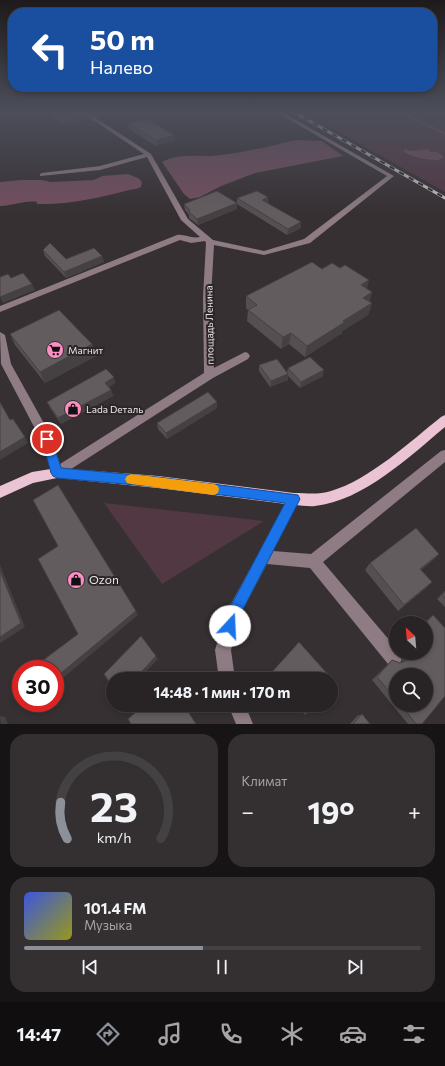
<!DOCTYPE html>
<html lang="ru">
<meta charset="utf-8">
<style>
body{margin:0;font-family:Commissioner,sans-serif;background:#343032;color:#f1f3f6;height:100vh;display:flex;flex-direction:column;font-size:15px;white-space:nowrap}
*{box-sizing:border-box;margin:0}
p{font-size:13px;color:#a5a4a7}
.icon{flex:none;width:22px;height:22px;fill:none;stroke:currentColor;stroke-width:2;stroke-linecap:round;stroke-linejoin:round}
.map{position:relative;height:724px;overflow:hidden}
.panel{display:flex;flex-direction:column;gap:10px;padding:10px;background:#161415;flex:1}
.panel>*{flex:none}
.hud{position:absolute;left:8px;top:8px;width:429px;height:84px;border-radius:16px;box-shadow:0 2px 6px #0003,0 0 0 1px #444143;background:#1a4fa0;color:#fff;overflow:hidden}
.needle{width:26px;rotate:334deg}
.controls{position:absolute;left:389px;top:616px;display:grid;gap:8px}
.controls a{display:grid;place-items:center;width:44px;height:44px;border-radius:50%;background:#282426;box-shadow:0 2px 6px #0003,0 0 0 1px #444143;font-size:20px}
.speed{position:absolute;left:12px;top:660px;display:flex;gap:8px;font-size:20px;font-weight:700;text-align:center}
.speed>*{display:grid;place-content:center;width:52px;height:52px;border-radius:50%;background:#282426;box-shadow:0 2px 6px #0003,0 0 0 1px #444143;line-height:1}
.speed .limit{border:6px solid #d22;background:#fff;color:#111}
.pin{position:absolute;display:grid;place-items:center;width:34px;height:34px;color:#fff;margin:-17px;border:2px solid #fff;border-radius:50%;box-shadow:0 1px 4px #0007}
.me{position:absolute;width:44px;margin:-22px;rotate:20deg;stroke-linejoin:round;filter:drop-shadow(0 0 3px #0008)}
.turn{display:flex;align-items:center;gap:14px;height:84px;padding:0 16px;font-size:18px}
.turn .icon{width:52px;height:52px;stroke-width:2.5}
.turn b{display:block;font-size:28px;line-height:34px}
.big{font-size:30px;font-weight:700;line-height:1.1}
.panel .card{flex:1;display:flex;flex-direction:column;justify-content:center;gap:6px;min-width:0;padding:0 14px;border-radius:16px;background:#343032}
.panel .dial{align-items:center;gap:0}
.dial svg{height:104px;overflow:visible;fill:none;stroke:#444143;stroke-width:7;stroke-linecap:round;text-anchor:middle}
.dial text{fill:#f1f3f6;stroke:none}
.song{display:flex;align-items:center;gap:12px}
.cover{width:48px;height:48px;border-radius:6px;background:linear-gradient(135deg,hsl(230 70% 55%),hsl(60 70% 35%))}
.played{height:4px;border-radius:2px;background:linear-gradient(90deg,#8c9099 45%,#444143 45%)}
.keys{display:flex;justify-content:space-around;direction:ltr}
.heat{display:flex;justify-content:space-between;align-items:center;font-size:22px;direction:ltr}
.panel .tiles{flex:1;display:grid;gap:10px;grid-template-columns:1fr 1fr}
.card:last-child{grid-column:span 2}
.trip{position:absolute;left:106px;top:672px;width:232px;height:40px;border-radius:20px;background:#282426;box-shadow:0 2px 6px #0003,0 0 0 1px #444143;font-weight:700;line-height:40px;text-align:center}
.menu{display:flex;height:64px;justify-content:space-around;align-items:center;background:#100e0f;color:#a5a4a7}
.menu .icon{width:28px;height:28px}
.menu .active{color:#8c9099}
.menu b{font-size:18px;color:#f1f3f6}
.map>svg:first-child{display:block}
.green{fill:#513843}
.water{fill:#744e5f}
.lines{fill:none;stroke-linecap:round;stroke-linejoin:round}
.stream{stroke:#744e5f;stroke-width:2.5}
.minor{fill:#8e7b83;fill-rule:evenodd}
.major{fill:#eac4d4;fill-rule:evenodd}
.rail-casing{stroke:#cbc6c8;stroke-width:3}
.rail{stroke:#2c2628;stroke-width:2;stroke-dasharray:5.5;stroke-linecap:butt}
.wall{fill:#554f52;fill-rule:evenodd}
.shaded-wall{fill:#454042}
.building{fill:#635c5f;stroke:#454042}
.route{fill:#1a73e8;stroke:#114b97}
.slow{fill:#f59e0b}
.labels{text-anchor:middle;stroke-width:4;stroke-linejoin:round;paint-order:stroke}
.street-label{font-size:10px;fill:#eae5e7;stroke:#2c2628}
.poi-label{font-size:10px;fill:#eae5e7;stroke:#2c2628;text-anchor:start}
.near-poi-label{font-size:12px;fill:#eae5e7;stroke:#2c2628;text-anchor:start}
</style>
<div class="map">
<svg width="445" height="724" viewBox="0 0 445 724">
<rect width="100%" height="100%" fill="#363032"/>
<path class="green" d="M303,112H445V192Z
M104,503L264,521L162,584Z"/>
<path class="water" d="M296,140L322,141L343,156L255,173L221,186L200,197L190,199L184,194L162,162C176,154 195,156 211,156C224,155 238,153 251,150C266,148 281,143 296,140Z
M405,149L412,151L427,149L431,152H437L444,157L439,160C428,160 412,158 403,151Z
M128,174L138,178L142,182L141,187C137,189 133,189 129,190C99,198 68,205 37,204V202C24,200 13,206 0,206V182L21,180H42L51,182L94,180L102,176Z"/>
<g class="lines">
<path class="stream" d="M401,112L445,134"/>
<path class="minor" d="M81,112H87L151,154L188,219L213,240L264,251L304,239L387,176L276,112H282L394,176L310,243L264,255L214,245L211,297L214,368L245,352L248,353L250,356L248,359L213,378L57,478L53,477L41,440L1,364L0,332L5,335L11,364L51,436L60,464L204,373L203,297L206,243L205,241L191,243L180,240L0,312V306L177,235C185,234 191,239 200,237L181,220L147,157L100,170L40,176V174L42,173L100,166L144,154Z
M445,450V462L323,562L396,648V653H400L402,658L400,664L394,666L388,664L310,568L267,564L240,615L231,650L235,679H219L215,650L226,613L290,495L294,493L298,495L300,499L273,551L311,554L441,451Z
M228,705H245L253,724H236Z"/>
<path class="major" d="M445,415V427C410,456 363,501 315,506C309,507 301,505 294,505L158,488L57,478L33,483L0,498V486L32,472L57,468L158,476L294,493C307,493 318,495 331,491C369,480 411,441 441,417Z"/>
<g class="rail-casing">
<path id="rail" d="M294,112L445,198"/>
</g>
<use href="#rail" class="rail"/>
</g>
<path class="wall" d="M45,112H85L88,119L65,125L52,118Z
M90,112H113L97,117Z
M128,123L175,140L156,146L129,129Z
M268,197V203L301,228L287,235L237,204V209L198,225L189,218V215L185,210L184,204L237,203V198Z
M43,250L66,259L102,256L104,262L66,278L45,256Z
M322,269L366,288L372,292L369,302L372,303L368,315L342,331V333L305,357L289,344L281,349L247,321L248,310L246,308V296Z
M10,334L92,344L96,356L45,383L15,345Z
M259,365L287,372L288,368L323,376L300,388L288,376V380L270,387L259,371Z
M115,383L109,387L111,390L113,396L61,424L50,408L47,402Z
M217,402V408L167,439L158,429L157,423Z
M439,554L433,560L421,570L432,582L426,588L398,611L365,570L370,563Z
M445,591V607L437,599Z
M433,615L445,628V696L422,724H408L372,680L392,660L400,663H402L403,657L401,653H426V623H424ZM396,675H426V705H396Z
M272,672L331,679H275L271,674Z
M296,705H314L305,715Z
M362,714L370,724H350L357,716Z"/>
<path class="shaded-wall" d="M96,112H113L97,117Z
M87,114L88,119L65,125L64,120Z
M174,135L175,140L156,146V140Z
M268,197L267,203L262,200Z
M237,203V209L198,225L197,219Z
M301,222V228L287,235L288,229Z
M102,256L104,262L66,278L64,272Z
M369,280L366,292L361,285Z
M32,284L35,290L3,303L0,297Z
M372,292L369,304L363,298Z
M372,303L368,315L342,331V333L305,357L307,346L343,321Z
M291,333L289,344L281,349L283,337Z
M92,344L96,356L45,383L40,372Z
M324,370L323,376L300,388L301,382Z
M288,374V380L270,387L271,381Z
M114,377L115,383L107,389L105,383Z
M111,390L113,396L61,424L58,418Z
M217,402V408L167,439L166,433Z
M25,437L28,443L0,460V452Z
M439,554L433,560L414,575L420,569Z
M0,565L25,627L0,643Z
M432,582L426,588L398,611L404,605Z
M136,611L138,615L57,683L55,682V678Z
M156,656L158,659L139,679H135Z
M0,716L5,717L8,724H1L0,720Z"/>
<path class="building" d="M50,112H85L87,114L64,120Z
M147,119L174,135L156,140L128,123Z
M217,191L237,203L197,219L189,212L190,210L184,204Z
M257,191L268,197L262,200L301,222L288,229L237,198Z
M50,243L66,259L94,248L102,256L64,272L43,250Z
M312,262L322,269L332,263L340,268L345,265L369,280L361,285L372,292L363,298L372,303L343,321L345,322L307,346L291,333L283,337L248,310L257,305L246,296Z
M23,273L32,284L0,297V277L8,274L11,278Z
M59,310L92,344L40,372L10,334Z
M310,357L324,370L301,382L288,368Z
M277,359L288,374L271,381L259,365Z
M106,369L114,377L105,383L111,390L58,418L47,402Z
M208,392L217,402L166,433L157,423Z
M0,402L10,420L13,419L25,437L0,452Z
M58,485L136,611L55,678V669H47L42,661L78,634L38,559L58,546L33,500Z
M416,528L439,554L420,569L432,582L404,605L370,563Z
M0,571L21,623L0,637Z
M445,591V598L442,595Z
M433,615L445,628V696L422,724H416L401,705H426V675H396V699L377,677L392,660L400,663L407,660L409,653H426V623Z
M141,636L156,656L135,679H113V688L104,674Z
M299,642L333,680L331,683V679H278L272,672Z
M144,705H184L196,724H131L128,719Z
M300,705H314L307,713Z
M362,714L370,724H353Z"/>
<linearGradient id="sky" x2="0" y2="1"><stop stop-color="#1e1a1c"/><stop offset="0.52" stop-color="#4c4e5a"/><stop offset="1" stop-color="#4c4e5a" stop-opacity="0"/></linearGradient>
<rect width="445" height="214" fill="url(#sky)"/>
<path class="route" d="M47,434L51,436L52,439L61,468L158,477L298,495L300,499L298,503L240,615L235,631L230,633L225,631L223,626L227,613L285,503L158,487L57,478L53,476L51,473L42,439L43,436Z"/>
<path class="slow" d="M131,474L214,484L218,486L219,489L218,493L214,495L131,484L127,483L125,479L127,476Z"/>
<defs>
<g id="supermarket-disc" transform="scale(0.9)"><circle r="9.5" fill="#fc8fc2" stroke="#2c2628"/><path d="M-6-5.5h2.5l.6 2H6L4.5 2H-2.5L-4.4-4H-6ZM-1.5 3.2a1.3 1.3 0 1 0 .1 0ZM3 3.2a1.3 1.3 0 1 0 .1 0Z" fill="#111"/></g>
<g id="shop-disc" transform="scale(0.9)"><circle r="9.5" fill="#fc8fc2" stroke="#2c2628"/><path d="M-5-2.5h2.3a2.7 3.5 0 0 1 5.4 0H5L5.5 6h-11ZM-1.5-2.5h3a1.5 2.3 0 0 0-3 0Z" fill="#111"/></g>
</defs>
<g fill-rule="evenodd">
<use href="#supermarket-disc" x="55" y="350"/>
<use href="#shop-disc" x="73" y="409"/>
<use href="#shop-disc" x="76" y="580"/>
</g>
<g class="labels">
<g class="street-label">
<text transform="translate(209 325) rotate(-91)" y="4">площадь Ленина</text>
</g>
<g class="poi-label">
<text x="68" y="354">Магнит</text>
<text x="86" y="413">Lada Dеталь</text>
</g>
<g class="near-poi-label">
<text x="89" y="584">Ozon</text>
</g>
</g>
</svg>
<div class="controls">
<a><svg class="needle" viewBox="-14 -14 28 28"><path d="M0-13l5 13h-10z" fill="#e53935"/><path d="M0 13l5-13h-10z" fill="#a5a4a7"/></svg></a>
<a><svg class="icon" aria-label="search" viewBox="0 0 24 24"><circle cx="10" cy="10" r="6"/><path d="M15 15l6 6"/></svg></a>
</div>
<div class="speed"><div class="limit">30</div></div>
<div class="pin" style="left:47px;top:439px;background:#d93025"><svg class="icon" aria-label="arrive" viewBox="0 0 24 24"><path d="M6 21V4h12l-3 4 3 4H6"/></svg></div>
<svg class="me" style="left:230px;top:626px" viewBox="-20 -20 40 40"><circle r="19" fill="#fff"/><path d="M0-13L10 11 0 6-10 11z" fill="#1a73e8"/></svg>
<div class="trip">14:48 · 1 мин · 170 m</div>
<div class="hud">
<div class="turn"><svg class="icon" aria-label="left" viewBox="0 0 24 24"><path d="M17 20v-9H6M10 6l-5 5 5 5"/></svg><div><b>50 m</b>Налево</div></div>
</div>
</div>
<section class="panel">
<div class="tiles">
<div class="card dial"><svg viewBox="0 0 100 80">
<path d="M14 69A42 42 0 1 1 86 69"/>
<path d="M14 69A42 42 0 0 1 9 41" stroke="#8c9099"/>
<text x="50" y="56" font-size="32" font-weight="700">23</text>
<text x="50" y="72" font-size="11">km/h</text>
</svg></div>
<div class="card"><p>Климат</p>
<div class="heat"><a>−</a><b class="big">19°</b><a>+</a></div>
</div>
<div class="card">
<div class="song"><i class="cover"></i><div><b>101.4 FM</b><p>Музыка</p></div></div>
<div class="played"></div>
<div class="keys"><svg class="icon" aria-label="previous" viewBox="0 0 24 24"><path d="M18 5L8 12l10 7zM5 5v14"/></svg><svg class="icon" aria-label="pause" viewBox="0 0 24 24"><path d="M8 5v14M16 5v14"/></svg><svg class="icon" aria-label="next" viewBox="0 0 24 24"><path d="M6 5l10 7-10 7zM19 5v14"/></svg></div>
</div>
</div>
</section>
<nav class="menu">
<b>14:47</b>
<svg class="icon active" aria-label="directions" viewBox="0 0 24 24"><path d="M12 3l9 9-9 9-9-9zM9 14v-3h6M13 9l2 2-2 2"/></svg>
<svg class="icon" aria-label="music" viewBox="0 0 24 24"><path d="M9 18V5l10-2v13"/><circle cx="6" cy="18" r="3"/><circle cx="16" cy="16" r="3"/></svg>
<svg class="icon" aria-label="phone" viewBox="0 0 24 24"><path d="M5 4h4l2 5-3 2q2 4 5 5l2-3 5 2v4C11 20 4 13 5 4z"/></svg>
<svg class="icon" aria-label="climate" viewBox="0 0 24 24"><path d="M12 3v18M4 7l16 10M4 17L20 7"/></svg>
<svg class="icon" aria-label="car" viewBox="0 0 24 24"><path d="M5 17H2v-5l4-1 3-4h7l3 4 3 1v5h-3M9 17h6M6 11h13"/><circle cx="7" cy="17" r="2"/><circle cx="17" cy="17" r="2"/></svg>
<svg class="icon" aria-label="filters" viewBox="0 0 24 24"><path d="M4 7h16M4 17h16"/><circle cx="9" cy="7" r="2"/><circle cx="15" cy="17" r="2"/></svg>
</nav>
